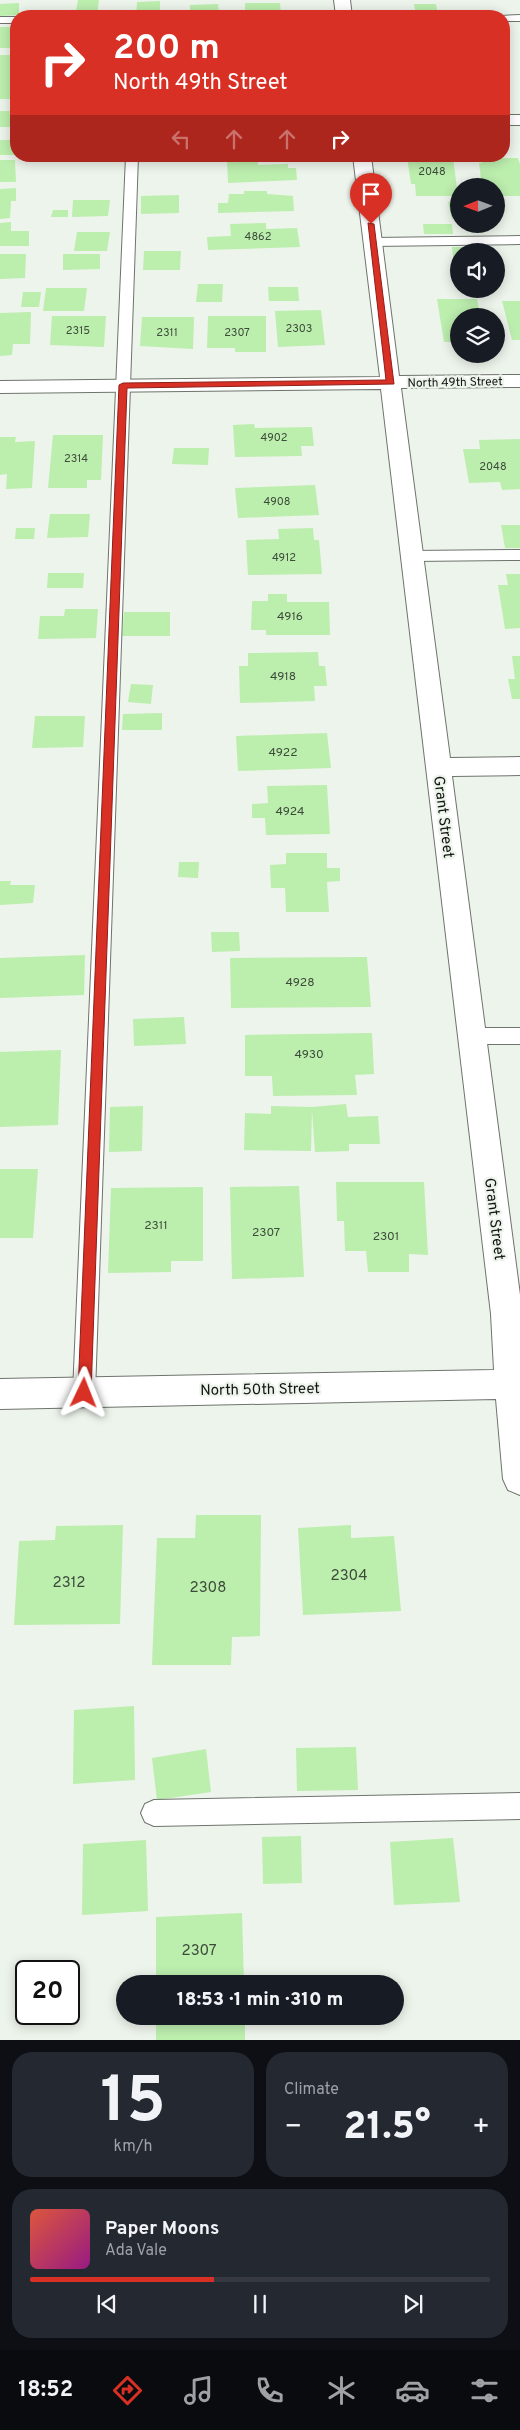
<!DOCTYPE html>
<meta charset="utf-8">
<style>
body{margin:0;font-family:Overpass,sans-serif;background:#242831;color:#f1f3f6;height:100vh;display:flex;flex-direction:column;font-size:19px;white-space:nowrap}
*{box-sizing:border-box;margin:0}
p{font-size:16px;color:#9ea1a6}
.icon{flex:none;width:28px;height:28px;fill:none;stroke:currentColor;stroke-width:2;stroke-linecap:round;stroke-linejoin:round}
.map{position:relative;height:2040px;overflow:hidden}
.side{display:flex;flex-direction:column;gap:12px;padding:12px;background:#0d0f14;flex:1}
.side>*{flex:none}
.hud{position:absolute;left:10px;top:10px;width:500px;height:152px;border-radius:20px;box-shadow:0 2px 12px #0003;background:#d93025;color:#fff;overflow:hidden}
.needle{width:32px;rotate:269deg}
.controls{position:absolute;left:450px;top:178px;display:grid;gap:10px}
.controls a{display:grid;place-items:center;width:55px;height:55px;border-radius:50%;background:#171b24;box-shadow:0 2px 12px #0003;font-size:25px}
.speed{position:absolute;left:15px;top:1960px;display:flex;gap:10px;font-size:25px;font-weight:700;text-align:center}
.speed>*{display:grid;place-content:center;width:65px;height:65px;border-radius:50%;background:#171b24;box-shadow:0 2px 12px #0003;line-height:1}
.speed .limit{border:2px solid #111;border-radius:8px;background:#fff;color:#111}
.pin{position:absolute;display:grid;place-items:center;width:42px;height:42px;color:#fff;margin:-51px -21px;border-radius:50% 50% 50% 0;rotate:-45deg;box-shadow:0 0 5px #0007}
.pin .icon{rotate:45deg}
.me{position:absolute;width:55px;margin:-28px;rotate:2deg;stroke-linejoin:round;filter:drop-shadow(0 0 4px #0008)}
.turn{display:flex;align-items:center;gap:18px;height:105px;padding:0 20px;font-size:22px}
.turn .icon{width:65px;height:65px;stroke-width:2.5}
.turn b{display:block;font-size:35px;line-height:42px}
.lanes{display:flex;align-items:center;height:48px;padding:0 20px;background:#0003;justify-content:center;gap:25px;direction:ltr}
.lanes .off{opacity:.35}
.big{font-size:38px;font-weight:800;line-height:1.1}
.side .widget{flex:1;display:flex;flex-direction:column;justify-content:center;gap:8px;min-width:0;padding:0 18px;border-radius:20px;background:#242831}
.side .dial{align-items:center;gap:0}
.dial b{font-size:65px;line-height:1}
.song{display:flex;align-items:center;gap:15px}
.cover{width:60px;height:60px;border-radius:8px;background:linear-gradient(135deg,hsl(10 70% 55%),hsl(310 70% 35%))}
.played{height:5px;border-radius:2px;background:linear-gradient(90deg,#d93025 40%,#363941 40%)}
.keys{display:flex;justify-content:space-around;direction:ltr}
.heat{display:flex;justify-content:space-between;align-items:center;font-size:28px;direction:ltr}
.side .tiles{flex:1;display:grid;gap:12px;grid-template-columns:1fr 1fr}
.widget:last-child{grid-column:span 2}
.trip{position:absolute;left:116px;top:1975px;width:288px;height:50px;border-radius:25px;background:#171b24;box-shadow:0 2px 12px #0003;font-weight:800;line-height:50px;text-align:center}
.tab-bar{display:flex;height:80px;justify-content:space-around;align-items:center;background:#090b0e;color:#9ea1a6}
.tab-bar .icon{width:35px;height:35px}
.tab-bar .current{color:#d93025}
.tab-bar b{font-size:22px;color:#f1f3f6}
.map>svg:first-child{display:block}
.building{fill:#bceeae}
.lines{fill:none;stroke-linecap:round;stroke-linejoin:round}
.lane-casing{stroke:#6e746d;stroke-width:2}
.street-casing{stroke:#6e746d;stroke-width:2}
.lane{fill:#fff;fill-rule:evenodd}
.street{fill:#fff;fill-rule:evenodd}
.route{fill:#d93025;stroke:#8d1f18}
.labels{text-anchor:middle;stroke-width:4.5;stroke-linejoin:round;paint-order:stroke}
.far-number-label{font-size:11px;fill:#3d4b3a}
.far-street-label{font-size:12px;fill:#131513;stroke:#edf4eb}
.number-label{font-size:12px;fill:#3d4b3a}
.street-label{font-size:15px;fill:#131513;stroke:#edf4eb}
.near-number-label{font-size:15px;fill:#3d4b3a}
</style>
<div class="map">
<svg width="520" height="2040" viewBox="0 0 520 2040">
<rect width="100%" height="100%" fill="#edf4eb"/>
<path class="building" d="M78,0H99L97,16H75Z
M160,1V16H136L137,2Z
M19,3V15L0,16V4Z
M245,3H280L281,15H245Z
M218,4L219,14L190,15V5Z
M414,4H436L438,15L416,16Z
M0,27H16V48H0Z
M0,55H16V99H0Z
M0,111H16V127H0Z
M0,140H16V155H0Z
M407,157H453L458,196H416L415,184H411Z
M481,158H518L520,164V196H496V186H477L476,179H481L479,163H482Z
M0,160H15L16,182H0Z
M258,160V165L288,164V168H296L297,180L228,183L227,161Z
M16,188V201H11L10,218L0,219V189Z
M244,191H267V194L293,196L294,211L218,213V203H228L229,194H244Z
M179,195V213L141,214V196Z
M73,200H110L108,216L72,217Z
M459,201V219H452L448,202Z
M53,210H68V217H51Z
M11,222V231H29V246H0V223Z
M266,223V229L297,228L300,247L208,250L207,237L231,236L230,224Z
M423,224H452L453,234H424Z
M77,232H110L107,251H74Z
M452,247H488L489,251H459V265H454Z
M144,251H181L180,270H143Z
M0,254H26L25,278L0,279Z
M63,254H100V269L63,270Z
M198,284H223L222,302H196Z
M268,287H298L299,301H269Z
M46,288H87L84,311H43Z
M23,292H41L39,307H21Z
M437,299H477L480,316H459V342H444Z
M502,301H520V340H512Z
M321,310L325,345L278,347L275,311Z
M31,312L30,344H13L12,355L0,356V313Z
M52,316H106L104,347L50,345Z
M208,316H266V352H235V348H207Z
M142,317H194L193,349L140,346Z
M254,424L255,428L312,427L314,446H301L302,456L235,457L233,425Z
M53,435H103L101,480H87V488H48Z
M0,437H16L15,442L35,441L32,488L6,489L7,474L0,475Z
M520,439V489L502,490L500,482L469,483L463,449H480L479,440Z
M174,448H209L208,465L172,464Z
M315,485L319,515L238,518L235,488Z
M50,514H90L88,537L47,538Z
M501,525H520V548H505Z
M16,528H35L34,539H15Z
M313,528L314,540H319L322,574L248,575L246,540L279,539L278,529Z
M48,573H84L83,588H47Z
M506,574H520V628L505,629L498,585H508Z
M268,594H287V602H329L330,635H266V630H251L252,601H268Z
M65,609H98L96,638L38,639L40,616H64Z
M124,612H170V636H122Z
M318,652L319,666H325L327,686H314L315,701L240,703L239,666H248V653Z
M512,656H520V699H512L508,679H515Z
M131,684L153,685L151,704L128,702Z
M162,713V730H122L123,714Z
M35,716H85L83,747L32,748Z
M327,733L331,768L238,771L236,736Z
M327,785L330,834L266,835L265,818H252V804L268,803L267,786Z
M286,853H327V868H340V881L327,882L329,912H286L285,888H271L270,865L286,864Z
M179,862H199L198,878L178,877Z
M0,881H11L10,885H35L33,903L0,905Z
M211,932H239L240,951L212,952Z
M85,955L84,995L0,998V958Z
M367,957L371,1007L231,1008L230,958Z
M184,1017L186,1044L134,1046L133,1019Z
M372,1033L374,1074L355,1075L357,1095L273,1096L272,1076H245V1035Z
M61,1050L58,1125L0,1127V1052Z
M346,1104L348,1117L378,1116L380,1144H349V1151L315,1152L312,1111L311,1151L244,1150L245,1113L271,1114V1106L312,1107Z
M143,1106L142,1151L109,1152L110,1107Z
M0,1169H38L33,1238H0Z
M336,1182H424L428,1255L409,1254V1272H368L366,1251H345L344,1221H337Z
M299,1186L304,1277L232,1279L230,1187Z
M203,1187V1261H171V1272L108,1273L111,1188Z
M196,1515H261L260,1636L232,1637L231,1665H152L157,1538H195Z
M123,1525L120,1624L14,1625L19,1541L55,1540L56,1526Z
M351,1525V1538L394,1536L401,1611L303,1615L298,1528Z
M134,1706L135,1780L73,1784L74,1710Z
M356,1747L358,1790L297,1791L296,1748Z
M206,1749L211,1792L157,1800L152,1758Z
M301,1836L302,1883L263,1884L262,1837Z
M453,1838L460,1902L394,1905L390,1842Z
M146,1840L148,1911L82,1915L83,1844Z
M242,1913L244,1984H156V1917Z
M156,2016H245V2040H156Z"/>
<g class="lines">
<g class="lane-casing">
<path id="lane" d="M520,15V21H504V16H500Z
M0,17H16V23H0Z
M126,156H138L95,1393L92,1400L84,1403L76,1400L73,1393Z
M520,236V244L373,246L367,242L373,238Z
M520,550V560L412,561L405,556L412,551Z
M472,1028H520V1044H472L465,1041L463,1036L465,1031Z
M520,1793V1819L154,1826L145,1822L141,1813L145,1804L154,1800Z"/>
</g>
<g class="street-casing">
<path id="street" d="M334,0H350L352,16H336Z
M504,115H520V125H504Z
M353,156H371L399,376L520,375V387L401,388L450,758L520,757V775L452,776L520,1295V1495L508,1490L503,1479L496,1399L0,1409V1379L494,1370L491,1314L381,389L0,393V381L380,377Z"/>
</g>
<use href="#lane" class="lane"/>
<use href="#street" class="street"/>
</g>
<path class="route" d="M368,223L374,224L394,384L127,388L91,1393L89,1397L84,1399L80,1397L78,1393L119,385L123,383L386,380Z"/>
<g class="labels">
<g class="far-number-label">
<text x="432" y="175">2048</text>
<text x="258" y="240">4862</text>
<text x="299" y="332">2303</text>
<text x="78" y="334">2315</text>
<text x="167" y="336">2311</text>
<text x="237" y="336">2307</text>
<text x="274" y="441">4902</text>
<text x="76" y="462">2314</text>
<text x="493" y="470">2048</text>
<text x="277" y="505">4908</text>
<text x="284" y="561">4912</text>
</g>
<g class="far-street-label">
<text transform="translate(455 382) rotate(-1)" y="4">North 49th Street</text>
</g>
<g class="number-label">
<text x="290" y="620">4916</text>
<text x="283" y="680">4918</text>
<text x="283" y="756">4922</text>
<text x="290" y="815">4924</text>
<text x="300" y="986">4928</text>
<text x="309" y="1058">4930</text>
<text x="156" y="1229">2311</text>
<text x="266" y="1236">2307</text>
<text x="386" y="1240">2301</text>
</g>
<g class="street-label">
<text transform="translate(444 817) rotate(83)" y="5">Grant Street</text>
<text transform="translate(495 1219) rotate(83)" y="5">Grant Street</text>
<text transform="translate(260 1389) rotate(-1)" y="5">North 50th Street</text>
</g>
<g class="near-number-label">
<text x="349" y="1580">2304</text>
<text x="69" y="1587">2312</text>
<text x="208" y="1592">2308</text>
<text x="199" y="1955">2307</text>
</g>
</g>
</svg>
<div class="controls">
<a><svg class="needle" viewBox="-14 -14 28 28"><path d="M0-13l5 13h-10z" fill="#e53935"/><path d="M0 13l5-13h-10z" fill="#9ea1a6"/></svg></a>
<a><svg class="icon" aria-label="sound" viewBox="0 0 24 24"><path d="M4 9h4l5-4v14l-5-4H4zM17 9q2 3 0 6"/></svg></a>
<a><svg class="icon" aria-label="layers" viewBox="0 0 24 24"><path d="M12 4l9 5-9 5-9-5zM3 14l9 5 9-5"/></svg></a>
</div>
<div class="speed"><div class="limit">20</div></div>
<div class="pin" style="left:371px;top:224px;background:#d93025"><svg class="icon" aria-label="arrive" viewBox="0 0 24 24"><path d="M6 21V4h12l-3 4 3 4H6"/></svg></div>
<svg class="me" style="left:84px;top:1393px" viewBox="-20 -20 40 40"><path d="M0-17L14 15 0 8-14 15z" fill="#d93025" stroke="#fff" stroke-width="4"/></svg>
<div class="trip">18:53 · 1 min · 310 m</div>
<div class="hud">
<div class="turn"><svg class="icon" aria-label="right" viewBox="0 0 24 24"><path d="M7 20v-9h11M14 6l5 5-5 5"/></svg><div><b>200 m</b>North 49th Street</div></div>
<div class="lanes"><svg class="icon off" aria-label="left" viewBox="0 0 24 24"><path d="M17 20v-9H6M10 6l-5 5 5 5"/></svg><svg class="icon off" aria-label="ahead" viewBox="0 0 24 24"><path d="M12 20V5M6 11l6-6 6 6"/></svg><svg class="icon off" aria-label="ahead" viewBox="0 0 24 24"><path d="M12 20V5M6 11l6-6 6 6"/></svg><svg class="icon" aria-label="right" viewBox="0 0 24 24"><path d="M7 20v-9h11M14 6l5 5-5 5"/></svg></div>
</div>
</div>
<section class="side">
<div class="tiles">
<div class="widget dial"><b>15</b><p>km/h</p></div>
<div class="widget"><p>Climate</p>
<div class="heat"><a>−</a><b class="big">21.5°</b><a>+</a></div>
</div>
<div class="widget">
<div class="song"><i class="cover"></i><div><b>Paper Moons</b><p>Ada Vale</p></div></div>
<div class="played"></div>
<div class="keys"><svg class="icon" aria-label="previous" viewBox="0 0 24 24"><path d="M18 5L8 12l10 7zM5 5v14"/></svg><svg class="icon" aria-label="pause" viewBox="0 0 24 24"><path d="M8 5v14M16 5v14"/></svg><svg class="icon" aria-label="next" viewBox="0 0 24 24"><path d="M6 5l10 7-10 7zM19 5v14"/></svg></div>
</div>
</div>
</section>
<nav class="tab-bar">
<b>18:52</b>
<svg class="icon current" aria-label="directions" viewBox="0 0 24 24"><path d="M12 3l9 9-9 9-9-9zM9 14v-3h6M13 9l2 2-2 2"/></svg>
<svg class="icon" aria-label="music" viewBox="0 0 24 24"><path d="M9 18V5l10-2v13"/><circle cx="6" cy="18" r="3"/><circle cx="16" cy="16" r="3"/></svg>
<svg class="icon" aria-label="phone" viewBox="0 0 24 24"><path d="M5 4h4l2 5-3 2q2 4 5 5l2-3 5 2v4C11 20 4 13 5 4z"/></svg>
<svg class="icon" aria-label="climate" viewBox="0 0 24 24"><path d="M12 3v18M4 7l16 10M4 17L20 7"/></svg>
<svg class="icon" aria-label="car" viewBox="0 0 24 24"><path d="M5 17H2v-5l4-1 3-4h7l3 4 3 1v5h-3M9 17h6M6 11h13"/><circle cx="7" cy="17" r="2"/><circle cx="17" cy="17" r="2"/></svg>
<svg class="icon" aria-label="filters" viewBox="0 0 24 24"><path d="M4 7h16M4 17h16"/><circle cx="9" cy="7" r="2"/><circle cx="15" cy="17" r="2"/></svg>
</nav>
